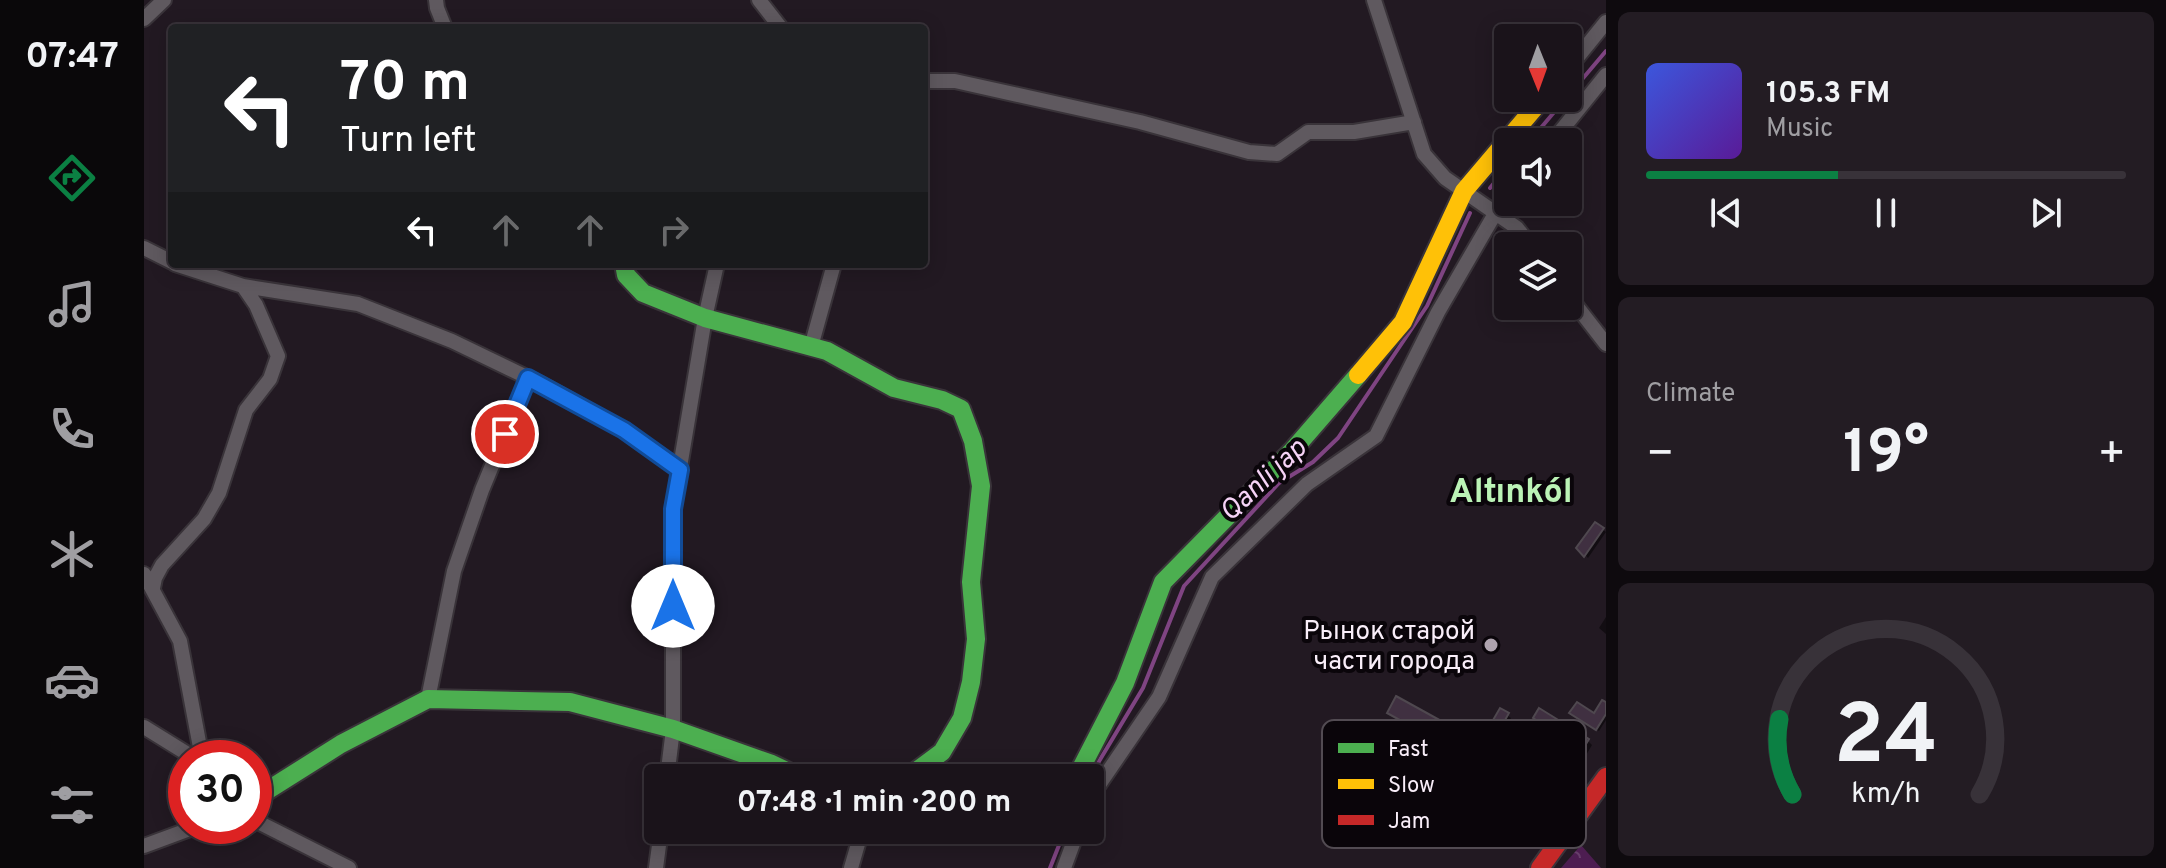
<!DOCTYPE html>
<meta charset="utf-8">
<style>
body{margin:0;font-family:Overpass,sans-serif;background:#231c23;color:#f1f3f6;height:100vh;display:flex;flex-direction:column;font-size:30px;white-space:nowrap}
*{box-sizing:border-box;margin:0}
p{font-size:26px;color:#9f9ea2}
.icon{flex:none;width:44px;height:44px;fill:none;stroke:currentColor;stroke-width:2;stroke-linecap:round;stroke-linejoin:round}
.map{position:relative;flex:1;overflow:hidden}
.drawer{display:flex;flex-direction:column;gap:12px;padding:12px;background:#0e0a0e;width:560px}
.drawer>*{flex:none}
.hud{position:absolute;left:24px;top:24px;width:760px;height:244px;border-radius:8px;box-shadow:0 4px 20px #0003,0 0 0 2px #383239;background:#202124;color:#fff;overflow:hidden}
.needle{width:52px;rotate:179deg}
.controls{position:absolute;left:1350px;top:24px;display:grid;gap:16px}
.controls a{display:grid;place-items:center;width:88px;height:88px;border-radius:8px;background:#1a131a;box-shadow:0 4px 20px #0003,0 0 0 2px #383239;font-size:40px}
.speed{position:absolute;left:24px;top:740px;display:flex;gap:16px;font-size:40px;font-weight:700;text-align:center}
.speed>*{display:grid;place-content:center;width:104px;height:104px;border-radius:50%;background:#1a131a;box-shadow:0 4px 20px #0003,0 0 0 2px #383239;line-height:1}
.speed .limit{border:12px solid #d22;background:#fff;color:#111}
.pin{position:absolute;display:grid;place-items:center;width:68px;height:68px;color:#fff;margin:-34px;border:4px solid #fff;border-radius:50%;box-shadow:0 2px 8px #0007}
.me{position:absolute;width:88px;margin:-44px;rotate:0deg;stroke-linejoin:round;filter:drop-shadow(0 0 6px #0008)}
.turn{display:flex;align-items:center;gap:28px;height:168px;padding:0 40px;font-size:36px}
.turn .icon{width:104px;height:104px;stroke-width:2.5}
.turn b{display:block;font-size:56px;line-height:68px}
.lanes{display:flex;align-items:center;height:76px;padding:0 40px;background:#0003;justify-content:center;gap:40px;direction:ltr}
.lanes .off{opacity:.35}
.big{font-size:60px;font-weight:700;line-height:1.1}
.drawer .card{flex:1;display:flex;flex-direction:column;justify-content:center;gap:12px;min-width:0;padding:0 28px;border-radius:12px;background:#231c23}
.drawer .dial{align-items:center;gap:0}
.dial svg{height:208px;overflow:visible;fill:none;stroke:#383239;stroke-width:7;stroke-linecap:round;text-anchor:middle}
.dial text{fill:#f1f3f6;stroke:none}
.song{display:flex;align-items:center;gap:24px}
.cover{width:96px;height:96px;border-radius:12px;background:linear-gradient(135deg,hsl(230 70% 55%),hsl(270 70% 35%))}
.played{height:8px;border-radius:4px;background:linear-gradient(90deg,#0b8043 40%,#383239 40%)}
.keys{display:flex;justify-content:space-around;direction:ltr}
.heat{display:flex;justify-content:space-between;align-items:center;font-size:44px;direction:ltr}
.trip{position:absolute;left:500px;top:764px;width:460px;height:80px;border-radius:8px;background:#1a131a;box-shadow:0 4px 20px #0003,0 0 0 2px #383239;font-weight:700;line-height:80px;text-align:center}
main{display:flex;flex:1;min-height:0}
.dock{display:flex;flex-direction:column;width:144px;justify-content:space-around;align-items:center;background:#0a080a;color:#9f9ea2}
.dock .icon{width:56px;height:56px}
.dock .on{color:#0b8043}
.dock b{font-size:36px;color:#f1f3f6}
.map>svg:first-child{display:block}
.park{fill:url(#park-crowns)}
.shadow{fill:#0007}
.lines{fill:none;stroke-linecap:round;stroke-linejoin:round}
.stream{stroke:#7f4482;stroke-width:4}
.building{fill:#403041;stroke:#4f484f;stroke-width:2}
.street-casing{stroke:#393339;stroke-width:18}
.fast-casing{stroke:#393339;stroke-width:22}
.slow-casing{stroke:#393339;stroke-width:22}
.jam-casing{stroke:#393339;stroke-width:22}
.street{stroke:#5f595f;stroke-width:14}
.fast{stroke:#4caf50;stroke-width:18}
.slow{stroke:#ffc107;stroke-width:18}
.jam{stroke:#c62828;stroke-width:18}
.route-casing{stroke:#114b97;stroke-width:20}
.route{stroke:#1a73e8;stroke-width:14}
.poi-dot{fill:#aea3ae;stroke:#0a050a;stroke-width:3}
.labels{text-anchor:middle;stroke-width:8;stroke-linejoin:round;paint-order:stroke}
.poi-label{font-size:26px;fill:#f9eef9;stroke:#0a050a;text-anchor:end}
.water-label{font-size:28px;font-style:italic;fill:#f6d3f7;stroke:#0a050a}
.district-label{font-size:34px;font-weight:bold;fill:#bbf3b6;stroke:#0a050a}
.key{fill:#0a050a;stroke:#524b52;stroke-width:2}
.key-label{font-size:22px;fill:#f9eef9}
</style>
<main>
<nav class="dock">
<b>07:47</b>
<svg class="icon on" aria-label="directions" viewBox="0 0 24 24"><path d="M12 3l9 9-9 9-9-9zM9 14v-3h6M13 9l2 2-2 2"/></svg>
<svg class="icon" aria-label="music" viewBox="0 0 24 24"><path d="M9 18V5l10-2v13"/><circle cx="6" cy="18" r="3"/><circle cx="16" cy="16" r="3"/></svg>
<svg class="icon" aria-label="phone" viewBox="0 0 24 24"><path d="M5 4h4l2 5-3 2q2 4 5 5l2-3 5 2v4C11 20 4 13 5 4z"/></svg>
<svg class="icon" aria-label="climate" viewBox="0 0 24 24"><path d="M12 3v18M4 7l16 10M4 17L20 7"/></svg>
<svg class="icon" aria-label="car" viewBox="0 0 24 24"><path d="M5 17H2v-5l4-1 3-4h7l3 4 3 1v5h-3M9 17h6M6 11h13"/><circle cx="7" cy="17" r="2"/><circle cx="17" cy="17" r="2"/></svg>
<svg class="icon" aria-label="filters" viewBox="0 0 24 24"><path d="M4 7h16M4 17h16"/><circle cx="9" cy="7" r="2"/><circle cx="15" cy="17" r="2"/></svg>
</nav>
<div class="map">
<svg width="1462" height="868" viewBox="0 0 1462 868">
<defs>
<pattern id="park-crowns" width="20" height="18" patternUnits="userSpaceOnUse" patternTransform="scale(2)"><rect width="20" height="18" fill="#4d1d51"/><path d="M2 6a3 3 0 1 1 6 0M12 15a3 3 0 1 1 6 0" fill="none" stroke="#673e6b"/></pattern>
</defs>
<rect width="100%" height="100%" fill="#221922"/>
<path class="park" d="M1437,845L1457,868H1417Z"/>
<path class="shadow" d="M1451,524L1462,532L1444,558L1435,548Z
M1462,617V634L1455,628Z
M1462,705V720L1455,731L1431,715L1450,716Z
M1357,711L1367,718L1347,753L1340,748Z
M1245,713L1318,735L1323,739L1315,754Z
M1391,718L1444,741L1448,745L1438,762L1421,750L1426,741Z"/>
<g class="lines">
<path class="stream" d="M1424,96L1462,51
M1385,142L1422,98
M1346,188L1364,166
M945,778L999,688L1040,586L1135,483L1169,462L1194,438L1283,306L1326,213
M906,868L921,830"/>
</g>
<path class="building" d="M1451,522L1460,528L1440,557L1432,548Z
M1252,696L1319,733L1310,750L1243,713Z
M1458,700L1462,702V714L1452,730L1425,713L1433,702L1450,713Z
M1356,708L1365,713L1344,751L1334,746Z
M1395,708L1445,739L1433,759L1418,750L1424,740L1389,718Z"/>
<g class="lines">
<g class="street-casing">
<path id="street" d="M292,0L293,8L301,28
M615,0L637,28
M1230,0L1280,154L1301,178L1373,228L1387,246
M0,19L20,0
M1424,69L1462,22
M780,81H811L996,122L1105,152L1133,154L1164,132H1210L1270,122
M1408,142L1462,75
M0,248L28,262
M31,264L99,286L214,304L308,341L395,383L480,430L536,470
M1424,295L1462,344
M667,347L690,264
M0,574L36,641L58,758
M9,588L11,578L18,565L60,519L75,493L102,410L126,379L134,356L112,305L99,286
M284,699L310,571L338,490L384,378
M0,727L50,758
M523,778L529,729V509L561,318L573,264
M946,798L1015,697L1068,577L1163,484L1232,436L1294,312L1352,212L1364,197
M110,820L205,868
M0,846L54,826
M512,868L517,830
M707,868L718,830
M920,868L934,830"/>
</g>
<g class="fast-casing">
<path id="fast" d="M480,264L482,275L499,293L561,318L683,351L750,388L798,400L817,409L829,441L837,486L827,582L832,639L827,682L818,718L798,752L763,778
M932,778L981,683L1019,582L1149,450L1214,375
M110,799L197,744L284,699L426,702L529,729L628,764L657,778"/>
</g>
<g class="slow-casing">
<path id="slow" d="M1214,375L1259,322L1320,191L1399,98"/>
</g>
<g class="jam-casing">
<path id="jam" d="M1396,868L1462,777"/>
</g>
<use href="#street" class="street"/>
<use href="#fast" class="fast"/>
<use href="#slow" class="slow"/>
<use href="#jam" class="jam"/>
</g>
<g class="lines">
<g class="route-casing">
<path id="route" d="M361,434L384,378L480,430L536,470L529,509V606"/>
</g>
<use href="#route" class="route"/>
</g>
<circle class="poi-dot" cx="1347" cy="645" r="8"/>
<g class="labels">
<g class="poi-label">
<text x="1331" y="639">Рынок старой<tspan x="1331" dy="30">части города</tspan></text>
</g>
<g class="water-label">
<text transform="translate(1118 479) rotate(-43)" y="10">Qanli jap</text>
</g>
<g class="district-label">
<text x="1367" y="502">Altınkól</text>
</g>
</g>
<rect x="1178" y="720" width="264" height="128" rx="12" class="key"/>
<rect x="1194" y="743" width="36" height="10" fill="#4caf50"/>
<rect x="1194" y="779" width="36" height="10" fill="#ffc107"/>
<rect x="1194" y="815" width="36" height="10" fill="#c62828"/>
<g class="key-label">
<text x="1244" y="756">Fast</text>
<text x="1244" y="792">Slow</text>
<text x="1244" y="828">Jam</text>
</g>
</svg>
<div class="controls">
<a><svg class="needle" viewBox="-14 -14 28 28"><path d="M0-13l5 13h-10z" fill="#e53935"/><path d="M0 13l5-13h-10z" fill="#9f9ea2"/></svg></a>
<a><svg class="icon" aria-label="sound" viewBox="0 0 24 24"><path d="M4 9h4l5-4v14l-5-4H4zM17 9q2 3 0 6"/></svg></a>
<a><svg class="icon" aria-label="layers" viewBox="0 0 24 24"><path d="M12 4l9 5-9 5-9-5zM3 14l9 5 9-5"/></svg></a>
</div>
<div class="speed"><div class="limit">30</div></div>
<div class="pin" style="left:361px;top:434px;background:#d93025"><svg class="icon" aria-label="arrive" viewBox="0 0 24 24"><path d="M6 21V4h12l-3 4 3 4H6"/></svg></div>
<svg class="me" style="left:529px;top:606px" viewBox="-20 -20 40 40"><circle r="19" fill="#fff"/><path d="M0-13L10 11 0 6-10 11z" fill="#1a73e8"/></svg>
<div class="trip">07:48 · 1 min · 200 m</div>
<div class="hud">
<div class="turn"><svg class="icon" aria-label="left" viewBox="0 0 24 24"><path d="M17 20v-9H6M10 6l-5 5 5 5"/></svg><div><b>70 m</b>Turn left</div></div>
<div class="lanes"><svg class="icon" aria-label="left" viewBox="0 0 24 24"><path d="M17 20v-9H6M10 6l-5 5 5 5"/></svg><svg class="icon off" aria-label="ahead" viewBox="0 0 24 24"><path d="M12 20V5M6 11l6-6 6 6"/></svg><svg class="icon off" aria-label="ahead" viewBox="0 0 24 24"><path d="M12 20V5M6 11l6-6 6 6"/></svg><svg class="icon off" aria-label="right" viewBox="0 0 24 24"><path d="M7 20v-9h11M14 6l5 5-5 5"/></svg></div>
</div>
</div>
<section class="drawer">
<div class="card">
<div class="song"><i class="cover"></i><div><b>105.3 FM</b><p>Music</p></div></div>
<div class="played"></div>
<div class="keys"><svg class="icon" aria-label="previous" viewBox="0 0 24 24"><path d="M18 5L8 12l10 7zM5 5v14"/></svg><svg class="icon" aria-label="pause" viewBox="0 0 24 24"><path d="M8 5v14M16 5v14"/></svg><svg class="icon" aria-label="next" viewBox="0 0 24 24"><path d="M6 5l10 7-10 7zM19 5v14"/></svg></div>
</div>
<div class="card"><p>Climate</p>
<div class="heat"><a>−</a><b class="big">19°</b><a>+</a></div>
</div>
<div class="card dial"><svg viewBox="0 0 100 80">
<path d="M14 69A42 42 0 1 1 86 69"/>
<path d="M14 69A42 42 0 0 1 9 40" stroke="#0b8043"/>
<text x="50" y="56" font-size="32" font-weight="700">24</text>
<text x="50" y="72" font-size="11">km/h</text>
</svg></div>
</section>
</main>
